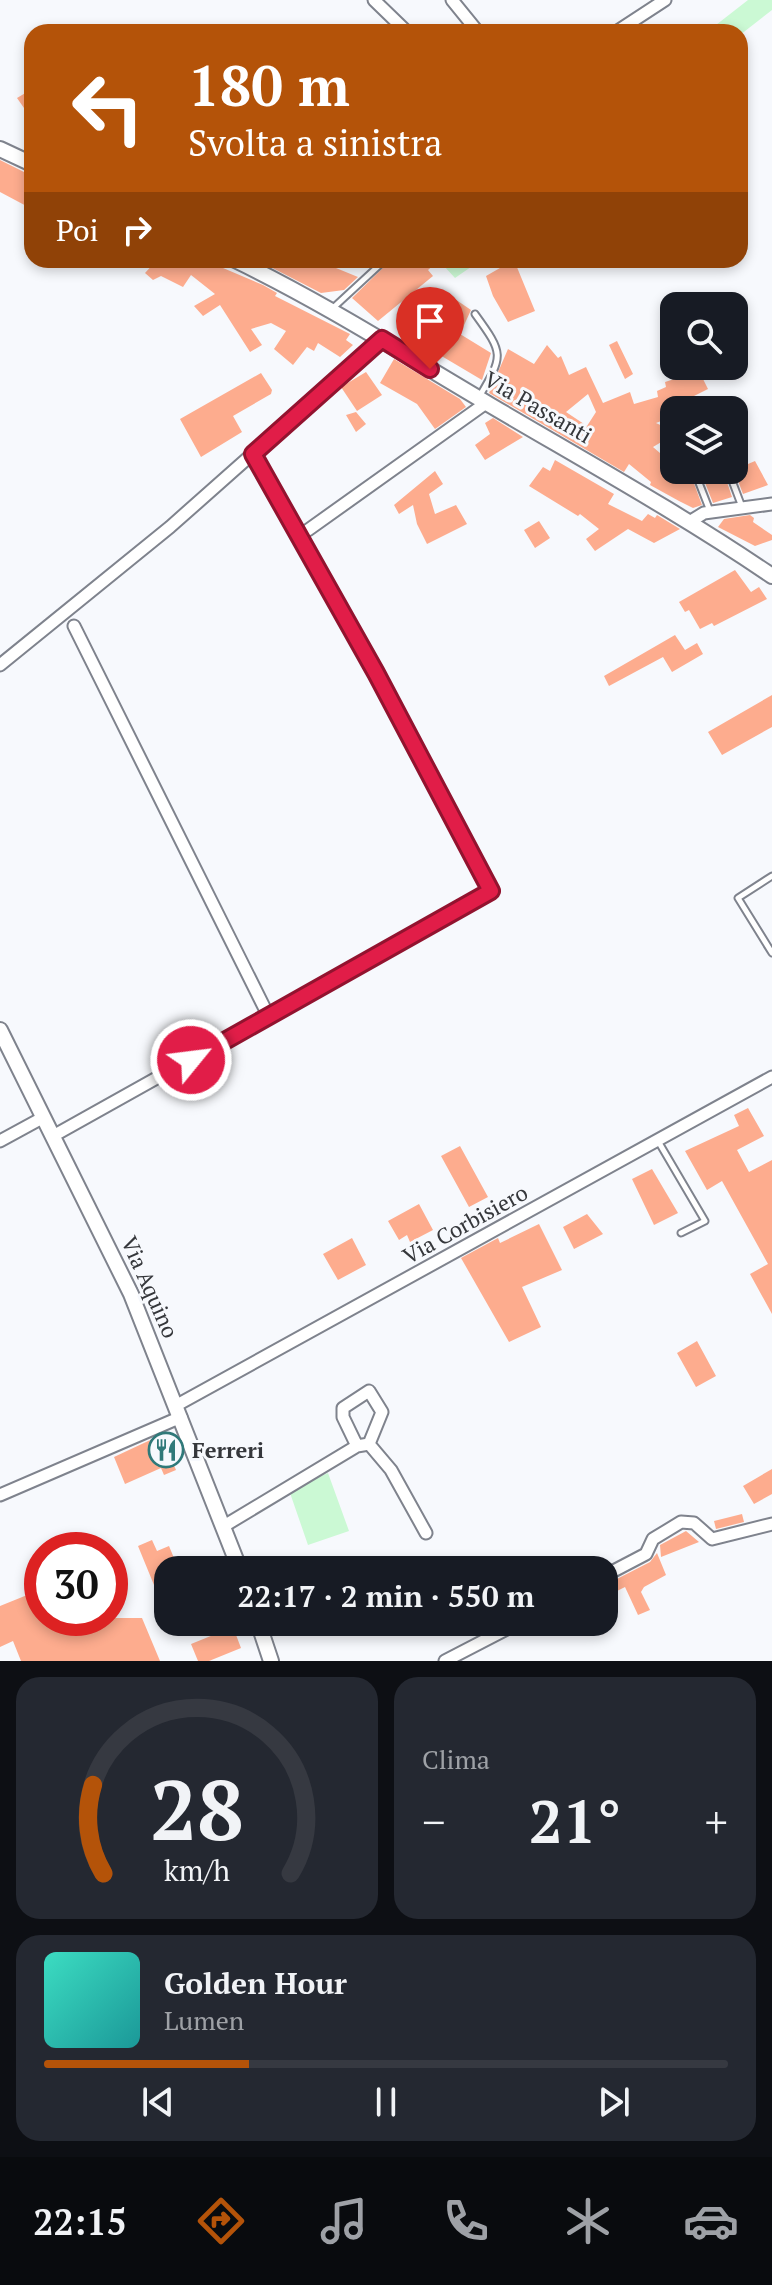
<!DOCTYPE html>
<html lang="it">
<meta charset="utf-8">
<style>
body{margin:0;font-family:"PT Serif",serif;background:#242831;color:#f1f3f6;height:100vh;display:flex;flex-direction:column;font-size:30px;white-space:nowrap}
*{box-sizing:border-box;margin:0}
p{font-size:26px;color:#9ea1a6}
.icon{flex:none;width:44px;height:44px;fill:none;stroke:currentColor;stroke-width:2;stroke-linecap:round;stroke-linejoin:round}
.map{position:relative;height:1661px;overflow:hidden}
.drawer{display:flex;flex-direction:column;gap:16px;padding:16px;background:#0d0f14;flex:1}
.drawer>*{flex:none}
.hud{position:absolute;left:24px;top:24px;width:724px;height:244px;border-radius:24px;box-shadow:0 4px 12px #0003;background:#b45309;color:#fff;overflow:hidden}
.controls{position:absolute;left:660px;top:292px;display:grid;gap:16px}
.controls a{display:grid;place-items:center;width:88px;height:88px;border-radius:16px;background:#171b24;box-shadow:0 4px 12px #0003;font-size:40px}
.speed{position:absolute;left:24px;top:1532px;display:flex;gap:16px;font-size:40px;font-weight:700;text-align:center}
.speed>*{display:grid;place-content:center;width:104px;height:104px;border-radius:50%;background:#171b24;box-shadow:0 4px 12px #0003;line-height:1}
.speed .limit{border:12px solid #d22;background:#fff;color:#111}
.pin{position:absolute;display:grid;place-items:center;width:68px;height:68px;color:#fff;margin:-82px -34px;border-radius:50% 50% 50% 0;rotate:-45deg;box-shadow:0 0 8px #0007}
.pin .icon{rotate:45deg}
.me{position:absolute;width:88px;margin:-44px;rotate:61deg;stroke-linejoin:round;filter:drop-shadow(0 0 6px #0008)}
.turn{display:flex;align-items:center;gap:28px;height:168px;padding:0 32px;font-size:36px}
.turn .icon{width:104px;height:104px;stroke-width:2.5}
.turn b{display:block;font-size:56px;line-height:68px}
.then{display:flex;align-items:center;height:76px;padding:0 32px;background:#0003;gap:16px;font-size:30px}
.big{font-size:60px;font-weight:800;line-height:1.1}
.drawer .tile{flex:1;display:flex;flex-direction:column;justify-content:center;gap:12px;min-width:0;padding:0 28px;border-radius:24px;background:#242831}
.drawer .dial{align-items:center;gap:0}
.dial svg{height:208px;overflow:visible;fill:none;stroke:#363941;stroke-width:7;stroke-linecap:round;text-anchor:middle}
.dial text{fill:#f1f3f6;stroke:none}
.song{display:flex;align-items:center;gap:24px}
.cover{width:96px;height:96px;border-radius:12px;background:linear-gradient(135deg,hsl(170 70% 55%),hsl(180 70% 35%))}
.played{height:8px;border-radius:4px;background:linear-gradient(90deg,#b45309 30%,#363941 30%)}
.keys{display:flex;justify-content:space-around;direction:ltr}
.heat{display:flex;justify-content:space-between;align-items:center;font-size:44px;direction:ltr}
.drawer .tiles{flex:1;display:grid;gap:16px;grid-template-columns:1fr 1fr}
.tile:last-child{grid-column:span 2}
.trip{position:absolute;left:154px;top:1556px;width:464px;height:80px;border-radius:24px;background:#171b24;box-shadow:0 4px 12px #0003;font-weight:800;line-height:80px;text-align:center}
.tab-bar{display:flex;height:128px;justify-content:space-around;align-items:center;background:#090b0e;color:#9ea1a6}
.tab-bar .icon{width:56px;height:56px}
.tab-bar .current{color:#b45309}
.tab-bar b{font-size:36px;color:#f1f3f6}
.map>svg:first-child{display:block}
.green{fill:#cbf9d4}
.building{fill:#fdac8e;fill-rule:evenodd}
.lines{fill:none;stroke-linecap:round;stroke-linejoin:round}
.service-casing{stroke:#7f838d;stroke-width:9}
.minor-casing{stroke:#7f838d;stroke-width:15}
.tertiary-casing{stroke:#7f838d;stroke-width:18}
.service{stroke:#fff;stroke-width:5}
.minor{stroke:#fff;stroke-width:11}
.tertiary{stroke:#fff;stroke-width:14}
.route-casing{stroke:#92132f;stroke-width:20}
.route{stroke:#e11d48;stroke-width:14}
.labels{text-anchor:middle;stroke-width:6;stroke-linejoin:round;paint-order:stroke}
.street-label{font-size:22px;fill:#35373b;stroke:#f7f9fd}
.poi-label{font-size:22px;font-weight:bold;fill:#35373b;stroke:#f7f9fd;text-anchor:start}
</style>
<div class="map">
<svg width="772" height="1661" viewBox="0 0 772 1661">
<rect width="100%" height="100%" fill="#f7f9fd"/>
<path class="green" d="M748,0H772V10L740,35V32H707Z
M448,260H481L455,278L443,265Z
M328,1473L349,1531L308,1545L289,1490Z"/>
<path class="building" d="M32,89V103L24,108L17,98Z
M0,160L32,176V209L0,192Z
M157,260H218L216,265L263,285L277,293L275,296L350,334L346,340L353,345L340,357L318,343L314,351L307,347L293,365L274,349L286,331L271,323L251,329L262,345L250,352L220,305L203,316L194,306L215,294L191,275L183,287L161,276L153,280L145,273Z
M257,260H342L336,268L358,277L344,290L321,293Z
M391,260H439L428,270L433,276L378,321L352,298Z
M514,260L535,311L508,322L493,296L486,276Z
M449,295L471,310L460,334L491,353L482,380L401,332L425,312L435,317Z
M617,341L633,374L625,379L609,345Z
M547,345L558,358L561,356L569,375L586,367L603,403L630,392L634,404L658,397L657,391L666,387L665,382L699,371L708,389L674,406V416L656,423L669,429L663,441L653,447L674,465V470H689L702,505L693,508L679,501L650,485L651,482L629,464L624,472L489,393L508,349L534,364ZM588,394L596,412L587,426L566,412Z
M394,359L460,399L466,407L435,429L417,404L380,383Z
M366,372L382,395L357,411L341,387Z
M261,373L272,390L271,394L233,416L242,432L201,457L180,419Z
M356,412L366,424L356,432L346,415Z
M493,418L523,437L485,460L475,445L490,434L485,423Z
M555,460L614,494L608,504L642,521L648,514L655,518L657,515L680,529L654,543L628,529L595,551L586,539L599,529L580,514L578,516L529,486L543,467L550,471Z
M755,461L768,485L743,494L734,470Z
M700,470H723L732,497L713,503Z
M435,471L443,484L429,494L435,514L456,505L467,524L427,544L417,524L413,505L399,514L394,505Z
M750,515L754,518L753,522L772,535V540L755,546L718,527L724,519Z
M539,521L550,538L535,548L524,530Z
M735,570L751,592L759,587L767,599L714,626L712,623L700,629L689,610L685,612L679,602Z
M675,635L685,650L697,643L703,654L672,672L663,657L609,686L604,676Z
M772,695V727L722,755L708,732Z
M748,1108L764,1136L737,1150L749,1172L772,1160V1314L750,1274L768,1264L722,1181L707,1190L685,1151L739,1126L734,1115Z
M460,1146L488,1197L469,1207L441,1156Z
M652,1169L678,1213L654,1225L632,1179Z
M419,1204L433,1230L410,1242L407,1235L399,1240L388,1221Z
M587,1214L603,1234L574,1249L563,1227Z
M539,1224L562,1270L522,1287L541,1327L509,1342L461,1258L498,1238L500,1243Z
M352,1238L366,1265L338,1280L323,1254Z
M697,1341L716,1376L696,1387L677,1353Z
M161,1435L176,1470L164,1475L161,1468L125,1484L114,1457Z
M772,1469V1494L754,1504L743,1486Z
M742,1514L744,1522L716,1529L714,1521Z
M686,1531L699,1542L661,1557L660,1545Z
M152,1540L157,1551L169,1546L176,1563L171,1564L174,1570H168V1580L154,1585L138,1546Z
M657,1553L666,1575L644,1587L641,1592L650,1610L638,1615L625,1587L615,1592L611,1582L650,1562Z
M42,1589V1618H142L160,1661H21L13,1641L0,1647V1606Z
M233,1627L241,1648L209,1661H198L191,1644Z"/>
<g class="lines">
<g class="service-casing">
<path id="service" d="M333,308L385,260
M475,314C504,354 504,355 479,397
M694,470L710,511
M728,470L742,507
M772,876L738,898L772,953
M658,1141L705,1221L681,1233"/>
</g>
<g class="minor-casing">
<path id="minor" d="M374,0L407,32
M452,0L478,32
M616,32L665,0
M691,521L704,513L772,504
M308,530L486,403
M74,626L269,1017
M0,665L170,527L382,339
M53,1136L491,891L376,673L253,454
M0,1141L44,1117
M177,1405L772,1077
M357,1446L343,1417V1408L369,1391L382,1412L369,1444
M0,1495L181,1417
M224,1526L357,1446L369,1444L391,1470L426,1533
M604,1576L646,1554L653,1539L681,1522L694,1523L712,1539L772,1524
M445,1661L520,1622"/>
</g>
<g class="tertiary-casing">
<path id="tertiary" d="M0,149L32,164
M235,260C324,303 405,355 490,405C585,461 681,514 772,576
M0,1030L131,1294L240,1570
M258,1622L271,1661"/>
</g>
<use href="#service" class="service"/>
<use href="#minor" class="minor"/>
<use href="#tertiary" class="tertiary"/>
</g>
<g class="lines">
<g class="route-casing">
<path id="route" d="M191,1060L491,891L376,673L253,454L382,339L430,369"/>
</g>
<use href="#route" class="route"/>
</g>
<defs>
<g id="restaurant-ring" transform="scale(1.8)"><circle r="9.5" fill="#f7f9fd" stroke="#307979" stroke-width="1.5"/><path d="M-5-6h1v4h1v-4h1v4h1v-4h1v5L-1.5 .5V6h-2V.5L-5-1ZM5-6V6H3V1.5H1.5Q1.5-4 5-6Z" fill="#307979"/></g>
</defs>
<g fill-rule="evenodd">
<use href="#restaurant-ring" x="166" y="1450"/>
</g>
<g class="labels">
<g class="street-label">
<text transform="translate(538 407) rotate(30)" y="8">Via Passanti</text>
<text transform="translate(465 1224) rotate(-29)" y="8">Via Corbisiero</text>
<text transform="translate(150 1287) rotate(66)" y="8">Via Aquino</text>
</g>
<g class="poi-label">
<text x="192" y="1458">Ferreri</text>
</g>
</g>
</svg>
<div class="controls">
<a><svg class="icon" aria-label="search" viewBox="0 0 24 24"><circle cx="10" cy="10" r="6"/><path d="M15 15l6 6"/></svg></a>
<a><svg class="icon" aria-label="layers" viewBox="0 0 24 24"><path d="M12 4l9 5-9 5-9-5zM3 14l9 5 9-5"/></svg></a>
</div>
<div class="speed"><div class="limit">30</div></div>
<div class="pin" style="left:430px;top:369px;background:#d93025"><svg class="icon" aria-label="arrive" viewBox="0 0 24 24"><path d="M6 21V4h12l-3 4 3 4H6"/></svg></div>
<svg class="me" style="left:191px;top:1060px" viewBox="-20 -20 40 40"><circle r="17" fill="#e11d48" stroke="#fff" stroke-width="3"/><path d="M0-11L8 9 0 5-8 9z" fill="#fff"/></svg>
<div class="trip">22:17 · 2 min · 550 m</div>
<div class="hud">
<div class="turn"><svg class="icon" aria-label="left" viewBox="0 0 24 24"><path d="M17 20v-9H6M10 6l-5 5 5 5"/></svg><div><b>180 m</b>Svolta a sinistra</div></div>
<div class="then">Poi<svg class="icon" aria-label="right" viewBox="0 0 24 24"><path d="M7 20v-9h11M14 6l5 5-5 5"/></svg></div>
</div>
</div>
<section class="drawer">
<div class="tiles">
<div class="tile dial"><svg viewBox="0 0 100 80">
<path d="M14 69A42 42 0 1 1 86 69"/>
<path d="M14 69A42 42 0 0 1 10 35" stroke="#b45309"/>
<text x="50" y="56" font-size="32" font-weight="700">28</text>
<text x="50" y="72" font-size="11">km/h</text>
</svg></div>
<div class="tile"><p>Clima</p>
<div class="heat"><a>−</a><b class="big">21°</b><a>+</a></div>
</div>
<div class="tile">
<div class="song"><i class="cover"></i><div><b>Golden Hour</b><p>Lumen</p></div></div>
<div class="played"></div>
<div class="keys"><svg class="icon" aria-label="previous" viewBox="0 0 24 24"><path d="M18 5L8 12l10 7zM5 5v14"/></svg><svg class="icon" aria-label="pause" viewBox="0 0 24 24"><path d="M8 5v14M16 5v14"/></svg><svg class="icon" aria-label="next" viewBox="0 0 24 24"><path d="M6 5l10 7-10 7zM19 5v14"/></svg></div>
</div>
</div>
</section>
<nav class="tab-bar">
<b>22:15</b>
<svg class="icon current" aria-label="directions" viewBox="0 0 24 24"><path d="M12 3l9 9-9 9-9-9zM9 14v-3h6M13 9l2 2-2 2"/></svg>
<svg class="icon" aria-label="music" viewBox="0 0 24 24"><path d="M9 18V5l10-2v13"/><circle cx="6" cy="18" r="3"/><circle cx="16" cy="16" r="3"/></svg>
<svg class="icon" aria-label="phone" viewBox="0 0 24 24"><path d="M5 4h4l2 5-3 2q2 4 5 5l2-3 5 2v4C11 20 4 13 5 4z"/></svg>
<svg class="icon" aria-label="climate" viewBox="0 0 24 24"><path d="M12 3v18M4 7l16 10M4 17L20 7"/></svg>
<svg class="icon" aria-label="car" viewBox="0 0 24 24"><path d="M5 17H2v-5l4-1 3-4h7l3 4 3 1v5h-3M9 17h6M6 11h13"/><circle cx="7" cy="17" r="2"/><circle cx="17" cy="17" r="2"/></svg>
</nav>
